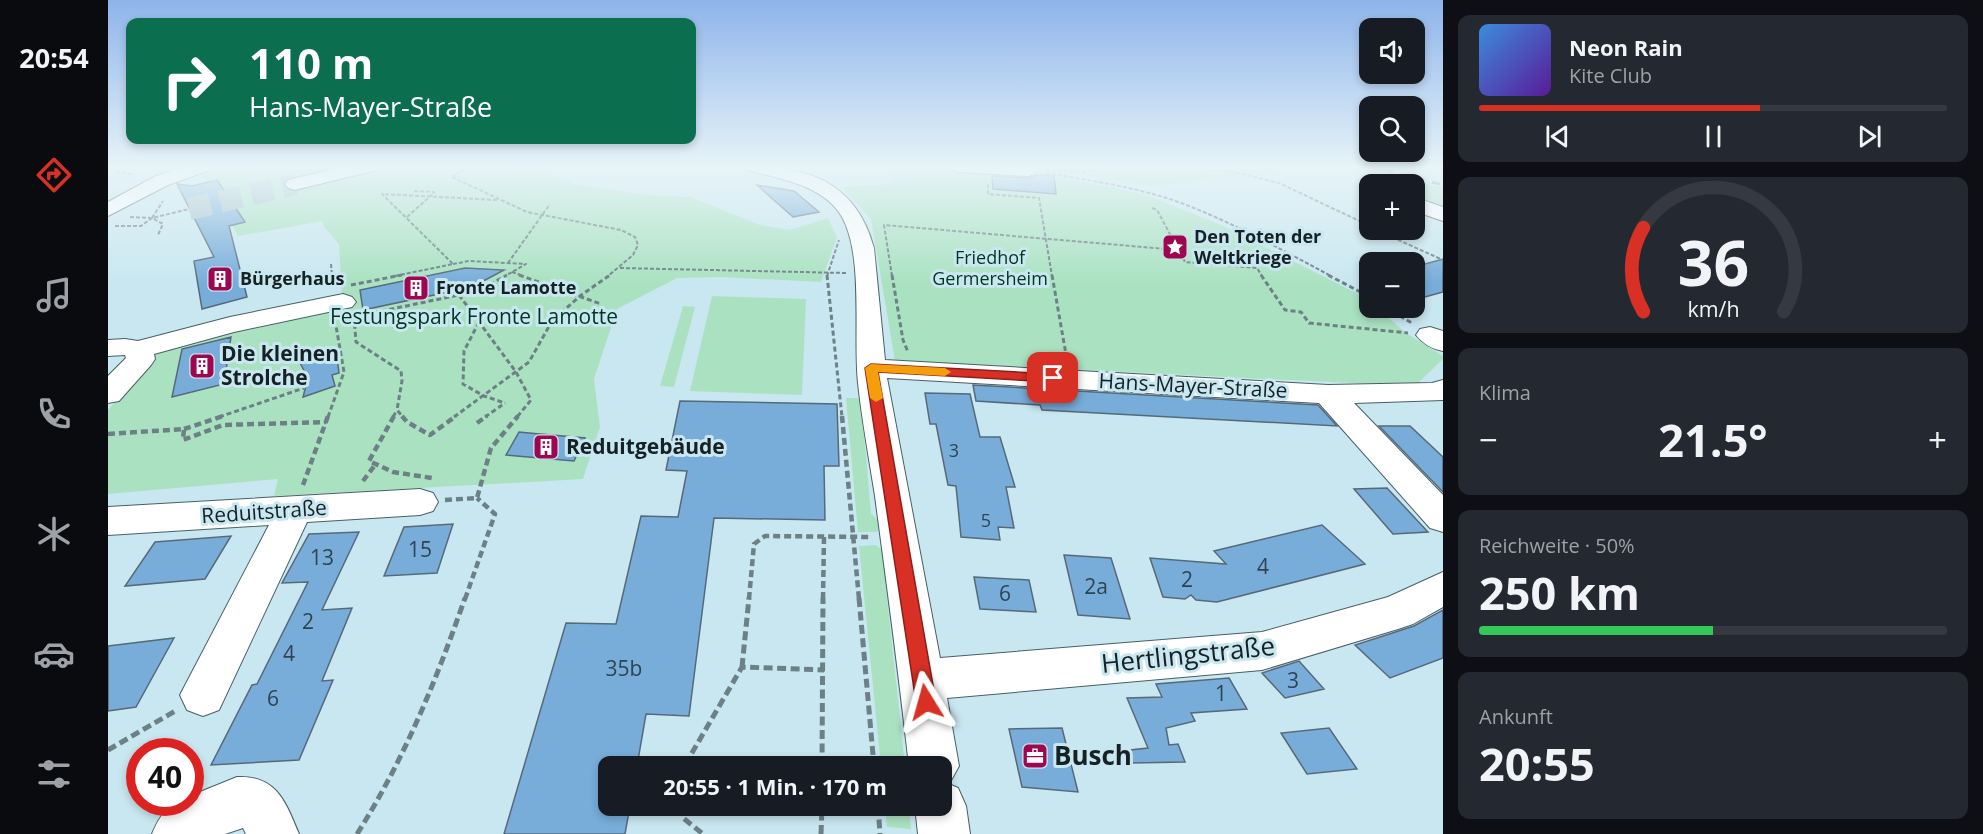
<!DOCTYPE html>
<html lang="de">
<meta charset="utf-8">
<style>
body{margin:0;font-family:"Open Sans",sans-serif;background:#242831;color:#f1f3f6;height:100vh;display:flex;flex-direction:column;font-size:22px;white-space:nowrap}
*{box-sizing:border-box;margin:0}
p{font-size:20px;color:#9ea1a6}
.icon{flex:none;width:33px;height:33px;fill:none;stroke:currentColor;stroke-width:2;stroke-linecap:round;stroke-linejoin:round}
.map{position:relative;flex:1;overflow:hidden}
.details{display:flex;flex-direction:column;gap:15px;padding:15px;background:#0d0f14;width:540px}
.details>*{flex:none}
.top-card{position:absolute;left:18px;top:18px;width:570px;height:126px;border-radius:12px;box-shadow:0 3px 9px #0003;background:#0b6e4f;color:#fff;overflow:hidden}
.buttons{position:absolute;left:1251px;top:18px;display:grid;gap:12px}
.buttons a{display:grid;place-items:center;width:66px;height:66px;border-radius:12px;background:#171b24;box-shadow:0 3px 9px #0003;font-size:30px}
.speed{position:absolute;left:18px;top:738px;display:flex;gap:12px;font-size:30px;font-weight:700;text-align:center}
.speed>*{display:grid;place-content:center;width:78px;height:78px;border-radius:50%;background:#171b24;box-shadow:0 3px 9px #0003;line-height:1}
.speed .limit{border:9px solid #d22;background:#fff;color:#111}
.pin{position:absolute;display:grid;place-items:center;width:51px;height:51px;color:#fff;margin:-26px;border-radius:12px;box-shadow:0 3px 9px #0006}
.me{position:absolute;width:66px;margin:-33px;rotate:352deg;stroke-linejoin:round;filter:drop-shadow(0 0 4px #0008)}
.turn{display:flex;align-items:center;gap:21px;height:126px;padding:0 24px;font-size:27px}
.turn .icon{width:78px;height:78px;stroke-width:2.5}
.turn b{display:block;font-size:42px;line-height:51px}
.big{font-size:45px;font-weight:700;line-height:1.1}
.details .tile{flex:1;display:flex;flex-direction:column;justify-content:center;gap:9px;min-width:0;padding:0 21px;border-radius:12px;background:#242831}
.details .dial{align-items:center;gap:0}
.dial svg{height:156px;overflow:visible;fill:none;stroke:#363941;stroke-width:7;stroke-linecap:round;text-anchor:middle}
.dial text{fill:#f1f3f6;stroke:none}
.song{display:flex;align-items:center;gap:18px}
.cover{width:72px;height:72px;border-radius:9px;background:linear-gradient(135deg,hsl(210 70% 55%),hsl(270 70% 35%))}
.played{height:6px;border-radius:3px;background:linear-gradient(90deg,#d93025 60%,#363941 60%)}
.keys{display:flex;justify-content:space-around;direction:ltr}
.heat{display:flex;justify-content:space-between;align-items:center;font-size:33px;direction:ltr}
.charge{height:9px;border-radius:4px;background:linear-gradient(90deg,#34c759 50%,#363941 0)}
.trip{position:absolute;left:490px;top:756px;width:354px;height:60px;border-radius:12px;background:#171b24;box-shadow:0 3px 9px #0003;font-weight:700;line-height:60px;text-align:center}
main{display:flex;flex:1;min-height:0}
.dock{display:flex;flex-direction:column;width:108px;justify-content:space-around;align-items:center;background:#090b0e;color:#9ea1a6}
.dock .icon{width:42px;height:42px}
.dock .on{color:#d93025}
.dock b{font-size:27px;color:#f1f3f6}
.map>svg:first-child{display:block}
.green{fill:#aae2c1}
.building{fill:#78adda;stroke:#576979;stroke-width:1.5}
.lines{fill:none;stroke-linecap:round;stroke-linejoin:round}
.minor-tunnel{stroke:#a5bfc7;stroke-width:22;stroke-dasharray:22 10;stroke-linecap:butt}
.minor-casing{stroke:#466067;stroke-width:2}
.path-far3{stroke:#6c8086;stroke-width:2;stroke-dasharray:4 2;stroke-linecap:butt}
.path-far2{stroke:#6c8086;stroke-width:3;stroke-dasharray:5 3;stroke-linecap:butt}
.path-far1{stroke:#6c8086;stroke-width:4.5;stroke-dasharray:7 4;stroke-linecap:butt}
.path{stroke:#6c8086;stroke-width:5;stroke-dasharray:9 4.5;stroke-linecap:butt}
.minor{fill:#fff;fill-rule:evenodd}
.rail{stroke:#607479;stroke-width:3;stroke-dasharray:8 8;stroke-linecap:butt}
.route{fill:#d93025;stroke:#8d1f18;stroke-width:1.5}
.slow{fill:#f59e0b}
.labels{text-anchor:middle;stroke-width:6;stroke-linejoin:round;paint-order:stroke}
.far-poi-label{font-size:18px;font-weight:bold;fill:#152124;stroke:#c9e7f0;text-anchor:start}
.far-park-label{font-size:18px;fill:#00361f;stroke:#c9e7f0}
.number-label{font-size:18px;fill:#2e4452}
.park-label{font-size:21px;fill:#00361f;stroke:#c9e7f0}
.poi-label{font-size:21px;font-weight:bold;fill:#152124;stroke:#c9e7f0;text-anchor:start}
.street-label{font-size:21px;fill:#152124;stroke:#c9e7f0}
.near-number-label{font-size:21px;fill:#2e4452}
.near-street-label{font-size:26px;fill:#152124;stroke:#c9e7f0}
.near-poi-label{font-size:26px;font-weight:bold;fill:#152124;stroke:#c9e7f0;text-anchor:start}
</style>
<main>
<nav class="dock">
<b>20:54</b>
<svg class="icon on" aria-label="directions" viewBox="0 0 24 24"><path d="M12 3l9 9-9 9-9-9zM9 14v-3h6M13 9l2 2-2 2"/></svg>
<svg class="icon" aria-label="music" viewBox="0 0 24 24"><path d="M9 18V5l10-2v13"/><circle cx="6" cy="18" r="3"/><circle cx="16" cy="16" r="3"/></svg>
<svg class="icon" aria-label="phone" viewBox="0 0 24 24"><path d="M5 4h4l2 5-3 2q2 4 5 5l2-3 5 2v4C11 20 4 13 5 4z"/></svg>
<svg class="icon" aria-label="climate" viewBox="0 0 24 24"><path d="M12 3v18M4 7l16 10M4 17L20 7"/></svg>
<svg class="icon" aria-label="car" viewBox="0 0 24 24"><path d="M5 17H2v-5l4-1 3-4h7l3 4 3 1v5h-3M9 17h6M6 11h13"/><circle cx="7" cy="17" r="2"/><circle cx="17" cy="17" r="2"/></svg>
<svg class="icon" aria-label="filters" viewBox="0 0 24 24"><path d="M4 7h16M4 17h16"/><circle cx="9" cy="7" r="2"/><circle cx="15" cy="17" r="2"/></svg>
</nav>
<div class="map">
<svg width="1335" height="834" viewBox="0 0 1335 834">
<rect width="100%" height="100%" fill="#c9e7f0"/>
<path class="green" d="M104,166H426L467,184L537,195L582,197L652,225L682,230L720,218L729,237L713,282L613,277L569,278L509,309L486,379L492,427L475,479L166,496L170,479L0,494V410L49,352L121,319L234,294L231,244L215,226V221L130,236L91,171Z
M786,166L945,176L1036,194L1118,227L1258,298L1261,301L1262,308H1269L1298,333L1335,356V359L1307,386L787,361L763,219L734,187L783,184Z
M922,166H1209L1042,186Z
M1270,170L1335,188V211L1307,199L1306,184H1272L1249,175Z
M604,296L698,299L694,395L582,391Z
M575,306L587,307L566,387L552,386Z
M738,398H753L763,514L770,520L773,527L769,532H750Z
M768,545L774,550L797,766H773L751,546Z
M777,806H801L803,829L779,827Z"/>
<path class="building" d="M929,175L946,176L948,194L885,189L884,176L920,178Z
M109,180L137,222L121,226L139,297L94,309L86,261L106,257L69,184L84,186Z
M649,185L686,191L711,212L685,217Z
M1335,259V292L1306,300V267Z
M357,268L396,270L364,287L255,310L252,290Z
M123,337L116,384L64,397L74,349Z
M228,350L231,373L224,375L227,386L195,397L200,378L191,361Z
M865,385L1210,405L1229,426L934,410L932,405L868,401Z
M817,393L862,394L872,437H892L907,487H898L906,528L890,527L892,540L853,537L848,486L840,485L828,424H822Z
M572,401L729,404L731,466H716L717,520L606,518L581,716L538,714L529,766H501V806H522L517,834H396L458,623L508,624L533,516L570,517L579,471L558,470Z
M1271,426H1302L1335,457V492Z
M411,432L421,433L477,438L466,461L398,455Z
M1279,488L1320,532L1285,534L1246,489Z
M345,524L329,573L276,576L296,527Z
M1214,525L1257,564L1109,602L1088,600L1083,595L1077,599L1055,597L1042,558L1118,564L1106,551Z
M251,532L214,610L244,608L214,681L225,680L191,760L103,765L144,685L149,684L200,582L174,583L201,534Z
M123,536L97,579L17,586L47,542Z
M956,555L1003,558L1022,619L970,615Z
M866,577L921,580L928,612L872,609Z
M1335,610V658L1282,678L1247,645L1306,626Z
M66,638L28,707L0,711V646Z
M1191,661L1216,689L1177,698L1154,673Z
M1121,678L1139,709L1083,713L1087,721L1058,728L1061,745L1070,744L1077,762L1023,763L1022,750L1040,748L1019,698L1054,697L1048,684Z
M954,728L970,792L914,787L901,729Z
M1221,728L1249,769L1199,774L1173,733Z"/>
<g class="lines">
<path class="minor-tunnel" d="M81,209L187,184"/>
<g class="minor-casing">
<path id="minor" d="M77,166H104L102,170L60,185L0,216V202L46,177Z
M238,166H271L269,170L187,190L180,188L177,184L180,180Z
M636,166C699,166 748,181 766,248L777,360L1220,385L1324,383L1335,380V400L1246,403L1335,495V532L1322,528L1211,403L779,378L832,658L1154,632L1280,597L1335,572V607L1305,624L1290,629L1154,670L839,698L851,766L841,784L850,788L858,806L862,834H810L807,806H834V766H801C791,676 779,586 767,496C761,458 754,421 750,383C745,337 756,256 734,217C716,185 670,178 638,170Z
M843,166H927L930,170L927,174L920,176L852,172L845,170Z
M1306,197L1335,207V221L1306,211Z
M235,294L244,297L248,302L244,307L126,332L46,354L47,359L43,365L11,401L0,403V376L18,358L17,355L0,356V340L17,339L30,341L122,317Z
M1322,327L1335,331V351C1324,349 1315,344 1308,335L1312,329Z
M312,489L325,493L330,502L325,511L312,515L199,522L111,710L95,716L79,710L72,695L161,525L0,535V507Z
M129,777C169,775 178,803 191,834H138L135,828L117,834H44C52,815 60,802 82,802V796Z"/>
</g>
<path class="path-far3" d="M1092,169L1122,171L1171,183L1262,226
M938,170L978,172L997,166
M8,172L25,174
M938,173C986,181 1041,189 1086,208C1133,227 1178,252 1223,276
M344,177L363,166
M344,177L419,212L513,230L527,237L530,245L525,255L500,276
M880,184V194L931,198L944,276
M306,191L326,192
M1044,208L1049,210L1077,262L1149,268L1154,276
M22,217L44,218L55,224L50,235
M299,217L327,192
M44,218L55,201
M7,226H33L44,218L81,209
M1268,230L1335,260
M400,263L442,204
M223,264L224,276
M345,264L361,261L418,264L397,276
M512,268L738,273
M404,272L415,276
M287,276L345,264L274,194L389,200
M719,276L731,240
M784,276L776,225L1070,250"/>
<path class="path-far2" d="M223,275L224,286
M411,275L493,304
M719,275L734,417
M784,275L795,340L800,352
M944,275L959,360
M1153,275L1177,310L1193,312L1201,323L1300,333
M1220,275L1262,297
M243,285L294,275
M351,295L408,372L423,400L409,417
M1278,308L1304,323
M246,316L248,342L293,371L294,381L289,410L295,417
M250,316L370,291L399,275
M371,322L356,351L355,384L376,396L397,403
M111,417L196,388
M220,417L236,372L227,320
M285,417L289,410
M346,417L421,362L444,321L472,296L502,275
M377,417L397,403"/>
<path class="path-far1" d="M286,416L261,461L285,472L324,478
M294,416L299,422L322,435L348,416
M734,416L751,599
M369,423L379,416
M76,429L115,416
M0,434L76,429L75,440L115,425L218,422
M255,481L267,465
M195,485L220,416
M337,500L369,498L383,448L410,416
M357,599L387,514L369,498
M641,599L646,544L657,536L763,537
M715,599L716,537"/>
<path class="path" d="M751,598L766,766
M634,667L641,598
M0,750L69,710
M580,766L581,758L634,667L716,670
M714,766L715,598
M576,806L575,818L595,834
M770,806L772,834
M249,834C296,760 328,681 357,598
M713,834L714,806"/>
<use href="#minor" class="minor"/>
<path class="rail" d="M1262,166L1335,185"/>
</g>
<linearGradient id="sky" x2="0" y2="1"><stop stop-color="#8eb4eb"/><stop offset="0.59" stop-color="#e7f4f8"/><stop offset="1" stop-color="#e7f4f8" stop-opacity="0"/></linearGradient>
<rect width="1335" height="283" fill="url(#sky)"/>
<path class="route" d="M763,364L945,374L952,378L945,382L770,372L828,702L825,708L818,711L811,708L808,702L757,368Z"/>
<path class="slow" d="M763,364L837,368L843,372L837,376L770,372L775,398L768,402L762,398L757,368Z"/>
<defs>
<g id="sight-square" transform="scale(1.35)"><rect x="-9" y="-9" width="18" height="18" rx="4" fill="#9e074f" stroke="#c9e7f0"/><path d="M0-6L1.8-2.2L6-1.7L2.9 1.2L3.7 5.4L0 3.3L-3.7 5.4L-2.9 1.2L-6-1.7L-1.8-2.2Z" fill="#fff"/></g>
<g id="building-square" transform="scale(1.35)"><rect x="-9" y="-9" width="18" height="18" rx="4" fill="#9e074f" stroke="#c9e7f0"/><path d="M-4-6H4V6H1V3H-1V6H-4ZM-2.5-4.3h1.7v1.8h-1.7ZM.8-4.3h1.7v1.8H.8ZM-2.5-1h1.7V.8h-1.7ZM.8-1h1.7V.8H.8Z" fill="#fff"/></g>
<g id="office-square" transform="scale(1.35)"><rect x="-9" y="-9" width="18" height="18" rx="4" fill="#9e074f" stroke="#c9e7f0"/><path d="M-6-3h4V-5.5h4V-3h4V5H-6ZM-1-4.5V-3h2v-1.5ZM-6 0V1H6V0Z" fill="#fff"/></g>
</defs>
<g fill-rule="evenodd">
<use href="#sight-square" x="1067" y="247"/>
<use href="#building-square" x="112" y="279"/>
<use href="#building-square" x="308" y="288"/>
<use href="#building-square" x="94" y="366"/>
<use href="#building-square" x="438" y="447"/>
<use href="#office-square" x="927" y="756"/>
</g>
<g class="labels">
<g class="far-poi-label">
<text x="1086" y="243">Den Toten der<tspan x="1086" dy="21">Weltkriege</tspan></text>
<text x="132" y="285">Bürgerhaus</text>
<text x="328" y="294">Fronte Lamotte</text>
</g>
<g class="far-park-label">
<text x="882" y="264">Friedhof<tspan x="882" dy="21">Germersheim</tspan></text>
</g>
<g class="number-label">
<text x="846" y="457">3</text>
<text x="878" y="527">5</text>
</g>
<g class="park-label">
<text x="366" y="324">Festungspark Fronte Lamotte</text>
</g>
<g class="poi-label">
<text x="113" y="361">Die kleinen<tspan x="113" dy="24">Strolche</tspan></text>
<text x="458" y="454">Reduitgebäude</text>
</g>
<g class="street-label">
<text transform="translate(1085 386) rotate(3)" y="7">Hans-Mayer-Straße</text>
<text transform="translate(156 512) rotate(-4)" y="7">Reduitstraße</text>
</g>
<g class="near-number-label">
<text x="312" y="557">15</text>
<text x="214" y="565">13</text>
<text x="1155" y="574">4</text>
<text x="1079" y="587">2</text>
<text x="988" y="594">2a</text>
<text x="897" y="601">6</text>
<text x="200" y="629">2</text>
<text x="181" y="661">4</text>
<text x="516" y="676">35b</text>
<text x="1185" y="688">3</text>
<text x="1113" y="701">1</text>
<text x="165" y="706">6</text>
</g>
<g class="near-street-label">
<text transform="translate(1080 655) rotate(-6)" y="9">Hertlingstraße</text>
</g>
<g class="near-poi-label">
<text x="946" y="765">Busch</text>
</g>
</g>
</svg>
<div class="buttons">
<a><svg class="icon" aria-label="sound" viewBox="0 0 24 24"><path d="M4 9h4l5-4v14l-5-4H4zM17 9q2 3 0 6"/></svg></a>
<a><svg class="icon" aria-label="search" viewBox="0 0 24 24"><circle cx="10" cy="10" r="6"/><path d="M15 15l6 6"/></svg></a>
<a>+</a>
<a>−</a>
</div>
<div class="speed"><div class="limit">40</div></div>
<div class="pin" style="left:945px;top:378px;background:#d93025"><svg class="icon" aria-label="arrive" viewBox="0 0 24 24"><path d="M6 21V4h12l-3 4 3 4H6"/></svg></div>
<svg class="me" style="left:818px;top:702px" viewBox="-20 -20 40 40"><path d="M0-17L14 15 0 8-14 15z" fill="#d93025" stroke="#fff" stroke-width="4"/></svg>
<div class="trip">20:55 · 1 Min. · 170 m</div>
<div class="top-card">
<div class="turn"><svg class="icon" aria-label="right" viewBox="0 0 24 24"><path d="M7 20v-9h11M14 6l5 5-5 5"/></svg><div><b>110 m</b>Hans-Mayer-Straße</div></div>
</div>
</div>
<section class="details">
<div class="tile">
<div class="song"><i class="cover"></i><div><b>Neon Rain</b><p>Kite Club</p></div></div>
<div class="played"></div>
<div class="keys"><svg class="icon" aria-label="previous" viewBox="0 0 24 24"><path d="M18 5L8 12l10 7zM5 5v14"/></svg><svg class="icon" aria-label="pause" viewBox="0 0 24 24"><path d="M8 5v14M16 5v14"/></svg><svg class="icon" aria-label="next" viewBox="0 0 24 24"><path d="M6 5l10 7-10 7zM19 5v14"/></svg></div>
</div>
<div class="tile dial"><svg viewBox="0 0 100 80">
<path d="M14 69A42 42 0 1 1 86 69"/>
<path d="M14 69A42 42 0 0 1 14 26" stroke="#d93025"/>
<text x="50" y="56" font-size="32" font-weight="700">36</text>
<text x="50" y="72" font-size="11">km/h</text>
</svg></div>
<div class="tile"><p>Klima</p>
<div class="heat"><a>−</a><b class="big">21.5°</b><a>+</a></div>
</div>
<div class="tile"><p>Reichweite · 50%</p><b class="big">250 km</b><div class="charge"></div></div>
<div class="tile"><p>Ankunft</p><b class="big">20:55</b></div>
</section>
</main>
